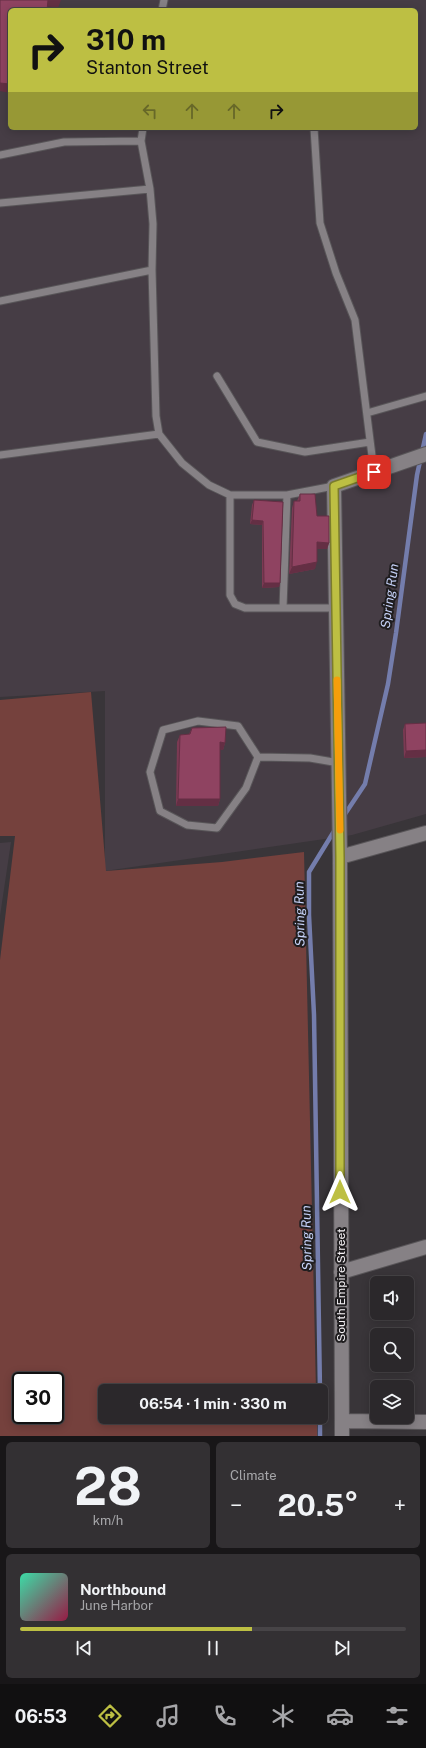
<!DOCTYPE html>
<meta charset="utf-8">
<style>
body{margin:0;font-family:"Public Sans",sans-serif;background:#333033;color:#f1f3f6;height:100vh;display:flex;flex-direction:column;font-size:15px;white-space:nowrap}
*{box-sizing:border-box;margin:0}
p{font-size:13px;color:#a6a6a9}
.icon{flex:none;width:22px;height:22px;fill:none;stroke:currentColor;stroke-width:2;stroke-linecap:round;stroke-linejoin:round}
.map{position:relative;height:1436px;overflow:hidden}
.sheet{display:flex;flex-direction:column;gap:6px;padding:6px;background:#181618;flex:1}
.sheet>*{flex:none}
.guide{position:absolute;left:8px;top:8px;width:410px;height:122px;border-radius:6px;box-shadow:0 2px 10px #0003,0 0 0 1px #474447;background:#bdbf43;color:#111;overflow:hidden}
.fabs{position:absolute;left:370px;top:1276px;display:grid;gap:8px}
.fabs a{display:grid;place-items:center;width:44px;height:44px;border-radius:6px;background:#2b282b;box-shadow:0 2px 10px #0003,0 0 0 1px #474447;font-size:20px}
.speed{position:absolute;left:12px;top:1372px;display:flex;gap:8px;font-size:20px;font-weight:700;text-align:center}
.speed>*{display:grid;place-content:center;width:52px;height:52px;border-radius:50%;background:#2b282b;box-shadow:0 2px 10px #0003,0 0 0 1px #474447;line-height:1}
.speed .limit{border:2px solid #111;border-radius:6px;background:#fff;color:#111}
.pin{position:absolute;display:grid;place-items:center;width:34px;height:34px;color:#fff;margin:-17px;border-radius:8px;box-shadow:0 2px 6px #0006}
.me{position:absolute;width:44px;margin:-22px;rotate:0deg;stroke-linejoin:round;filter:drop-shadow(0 0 3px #0008)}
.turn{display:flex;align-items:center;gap:14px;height:84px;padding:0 12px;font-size:18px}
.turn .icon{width:52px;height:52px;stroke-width:2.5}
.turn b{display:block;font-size:28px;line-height:34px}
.lanes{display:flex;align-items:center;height:38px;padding:0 12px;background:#0003;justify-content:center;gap:20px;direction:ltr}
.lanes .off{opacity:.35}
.big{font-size:30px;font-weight:700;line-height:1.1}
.sheet .widget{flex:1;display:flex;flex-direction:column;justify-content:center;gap:6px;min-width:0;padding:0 14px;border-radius:6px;background:#333033}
.sheet .dial{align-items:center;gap:0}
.dial b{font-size:52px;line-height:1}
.song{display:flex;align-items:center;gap:12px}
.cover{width:48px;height:48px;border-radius:6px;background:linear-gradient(135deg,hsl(160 70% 55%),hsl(340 70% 35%))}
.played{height:4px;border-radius:2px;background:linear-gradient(90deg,#bdbf43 60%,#474447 60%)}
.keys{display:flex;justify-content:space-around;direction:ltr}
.heat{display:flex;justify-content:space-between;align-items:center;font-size:22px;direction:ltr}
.sheet .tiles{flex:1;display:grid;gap:6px;grid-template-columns:1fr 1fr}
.widget:last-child{grid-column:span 2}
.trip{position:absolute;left:98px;top:1384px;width:230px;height:40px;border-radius:6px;background:#2b282b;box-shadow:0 2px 10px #0003,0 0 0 1px #474447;font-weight:700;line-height:40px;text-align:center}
.menu{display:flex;height:64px;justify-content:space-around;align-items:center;background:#111011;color:#a6a6a9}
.menu .icon{width:28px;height:28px}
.menu .current{color:#bdbf43}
.menu b{font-size:18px;color:#f1f3f6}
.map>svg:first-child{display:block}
.built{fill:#463d45;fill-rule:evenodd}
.green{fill:#75413d;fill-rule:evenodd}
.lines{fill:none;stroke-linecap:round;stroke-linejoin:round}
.stream{stroke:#747dac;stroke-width:4.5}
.service-casing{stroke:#585558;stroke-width:9}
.minor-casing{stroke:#585558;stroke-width:16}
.service{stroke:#868185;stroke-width:7}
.minor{stroke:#868185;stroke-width:14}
.wall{fill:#7b3a53}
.shaded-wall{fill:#642f44}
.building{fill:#8f4361;stroke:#642f44}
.route-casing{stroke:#7b7c2c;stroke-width:10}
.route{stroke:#bdbf43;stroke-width:7}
.slow{stroke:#f59e0b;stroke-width:7}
.labels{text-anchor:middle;stroke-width:4;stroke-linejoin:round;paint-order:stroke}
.street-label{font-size:12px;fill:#f6f3f6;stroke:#1f1d1f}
.water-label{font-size:13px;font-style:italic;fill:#c6d2f8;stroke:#1f1d1f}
</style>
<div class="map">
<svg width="426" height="1436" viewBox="0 0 426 1436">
<rect width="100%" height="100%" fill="#393539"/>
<path class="built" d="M0,0H426V814L352,835L105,871V691L0,697ZM10,10H416V128H10Z
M11,842L0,916V843Z"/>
<path class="green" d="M91,692L106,871L222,862L304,852L316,1391H105V1417H317V1436H0V960L15,836H0V700ZM21,1381H55V1415H21Z"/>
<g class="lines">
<path class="stream" d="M343,817L365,784L388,684L396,633L417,475L426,434
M320,1391L314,1015L309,915V872L336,828
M320,1417V1436"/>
<g class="service-casing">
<path id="service" d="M162,10L164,0
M314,128L320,223L336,273L355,320L374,472
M141,141L143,128
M0,155L64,142L141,141L150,189L153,224L152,270L156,416L159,434L182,463L209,485L230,495H287L334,486
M0,203L150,189
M0,301L152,270
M217,376L257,442L305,452L370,442
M367,413L426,396
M0,455L159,434
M230,495V595L235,604L245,608H336
M283,608L287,495
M258,757L238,726L198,721L163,730L150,772L160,811L187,825L217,828L246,788L258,757L310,758L339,763"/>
</g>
<g class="minor-casing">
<path id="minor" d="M340,857L426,833
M341,1272L426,1247
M342,1421L426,1422
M342,1436L340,857L334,486L426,454"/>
</g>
<use href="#service" class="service"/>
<use href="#minor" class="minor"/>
</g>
<path class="wall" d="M300,494L317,516L329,543L327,549H317L315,569L289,574L292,508L294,501H297Z
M254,500L283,502L280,583L279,587L262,588V525L250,524L252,505Z
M426,723V757L404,758L403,730L405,724Z
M192,728L225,743L223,750L220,749V799L218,806H176L177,742L180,735L189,734Z"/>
<path class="shaded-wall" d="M47,0H61L58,8L45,6Z
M0,83L10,84V93L0,91Z
M252,520L263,521L262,525L250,524Z
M317,542L329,543L327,549H315Z
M317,562L315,569L289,574L292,567Z
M264,583H280L279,587L262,588Z
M220,742L225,743L223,750L218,749Z
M426,750V757L404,758L406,751Z
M178,799H220L218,806H176Z"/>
<path class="building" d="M0,0H48L47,10H10V84L0,83Z
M300,494H315L317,516H329V543L317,542V562L292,567L294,501H300Z
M254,500L283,502L280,583H264L263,521L252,520Z
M426,723V750L406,751L405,724Z
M226,727L225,743L220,742V799H178L180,735L190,734L192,728Z"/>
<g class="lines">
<g class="route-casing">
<path id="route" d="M340,1192V857L334,486L374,472"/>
</g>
<use href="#route" class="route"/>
<path class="slow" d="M337,680L340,830"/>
</g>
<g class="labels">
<g class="street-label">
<text transform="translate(341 1285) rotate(-90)" y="4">South Empire Street</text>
</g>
<g class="water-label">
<text transform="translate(389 596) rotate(-82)" y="5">Spring Run</text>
<text transform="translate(299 914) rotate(-91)" y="5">Spring Run</text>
<text transform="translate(306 1238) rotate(-91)" y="5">Spring Run</text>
</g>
</g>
</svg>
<div class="fabs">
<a><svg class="icon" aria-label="sound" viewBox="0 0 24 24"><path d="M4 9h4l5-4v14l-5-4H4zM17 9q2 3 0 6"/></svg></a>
<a><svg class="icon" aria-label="search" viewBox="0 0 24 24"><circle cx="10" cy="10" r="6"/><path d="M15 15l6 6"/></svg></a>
<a><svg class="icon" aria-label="layers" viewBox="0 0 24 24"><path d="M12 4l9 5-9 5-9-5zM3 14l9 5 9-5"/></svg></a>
</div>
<div class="speed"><div class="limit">30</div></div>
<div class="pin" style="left:374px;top:472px;background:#d93025"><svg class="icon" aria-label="arrive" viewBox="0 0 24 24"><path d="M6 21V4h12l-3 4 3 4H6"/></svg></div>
<svg class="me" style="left:340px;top:1192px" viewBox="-20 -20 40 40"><path d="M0-17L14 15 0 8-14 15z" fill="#bdbf43" stroke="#fff" stroke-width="4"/></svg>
<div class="trip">06:54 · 1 min · 330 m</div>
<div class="guide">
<div class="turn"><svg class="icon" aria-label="right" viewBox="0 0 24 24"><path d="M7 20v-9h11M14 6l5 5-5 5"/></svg><div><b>310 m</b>Stanton Street</div></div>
<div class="lanes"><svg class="icon off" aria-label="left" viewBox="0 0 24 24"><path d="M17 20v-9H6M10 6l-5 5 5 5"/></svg><svg class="icon off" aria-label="ahead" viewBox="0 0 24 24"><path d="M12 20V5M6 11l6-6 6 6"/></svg><svg class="icon off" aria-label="ahead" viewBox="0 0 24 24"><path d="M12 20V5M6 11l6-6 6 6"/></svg><svg class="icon" aria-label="right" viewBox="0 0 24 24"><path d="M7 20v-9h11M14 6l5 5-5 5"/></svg></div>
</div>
</div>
<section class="sheet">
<div class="tiles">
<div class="widget dial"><b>28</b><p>km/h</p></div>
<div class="widget"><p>Climate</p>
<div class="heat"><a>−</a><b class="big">20.5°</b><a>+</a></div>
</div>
<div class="widget">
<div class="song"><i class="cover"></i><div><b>Northbound</b><p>June Harbor</p></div></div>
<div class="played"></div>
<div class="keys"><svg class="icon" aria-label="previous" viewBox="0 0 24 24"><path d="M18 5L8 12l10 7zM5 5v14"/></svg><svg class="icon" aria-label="pause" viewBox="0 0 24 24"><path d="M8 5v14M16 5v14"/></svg><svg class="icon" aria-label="next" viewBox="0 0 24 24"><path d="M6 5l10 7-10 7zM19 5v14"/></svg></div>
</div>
</div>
</section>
<nav class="menu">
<b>06:53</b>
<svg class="icon current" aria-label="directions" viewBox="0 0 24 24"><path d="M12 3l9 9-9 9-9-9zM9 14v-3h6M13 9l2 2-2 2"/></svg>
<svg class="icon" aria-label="music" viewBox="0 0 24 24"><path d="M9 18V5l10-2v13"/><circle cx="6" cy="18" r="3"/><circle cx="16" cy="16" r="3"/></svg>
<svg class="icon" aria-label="phone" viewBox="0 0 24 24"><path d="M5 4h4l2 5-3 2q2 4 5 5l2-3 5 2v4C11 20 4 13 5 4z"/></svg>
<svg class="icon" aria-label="climate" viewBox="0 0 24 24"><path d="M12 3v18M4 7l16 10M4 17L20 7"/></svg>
<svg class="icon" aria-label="car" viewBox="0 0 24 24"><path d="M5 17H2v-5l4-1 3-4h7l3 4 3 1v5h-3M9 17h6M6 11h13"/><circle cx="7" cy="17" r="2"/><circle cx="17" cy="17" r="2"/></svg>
<svg class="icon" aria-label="filters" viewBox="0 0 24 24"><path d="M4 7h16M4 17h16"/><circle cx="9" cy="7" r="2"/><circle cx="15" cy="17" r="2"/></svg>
</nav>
